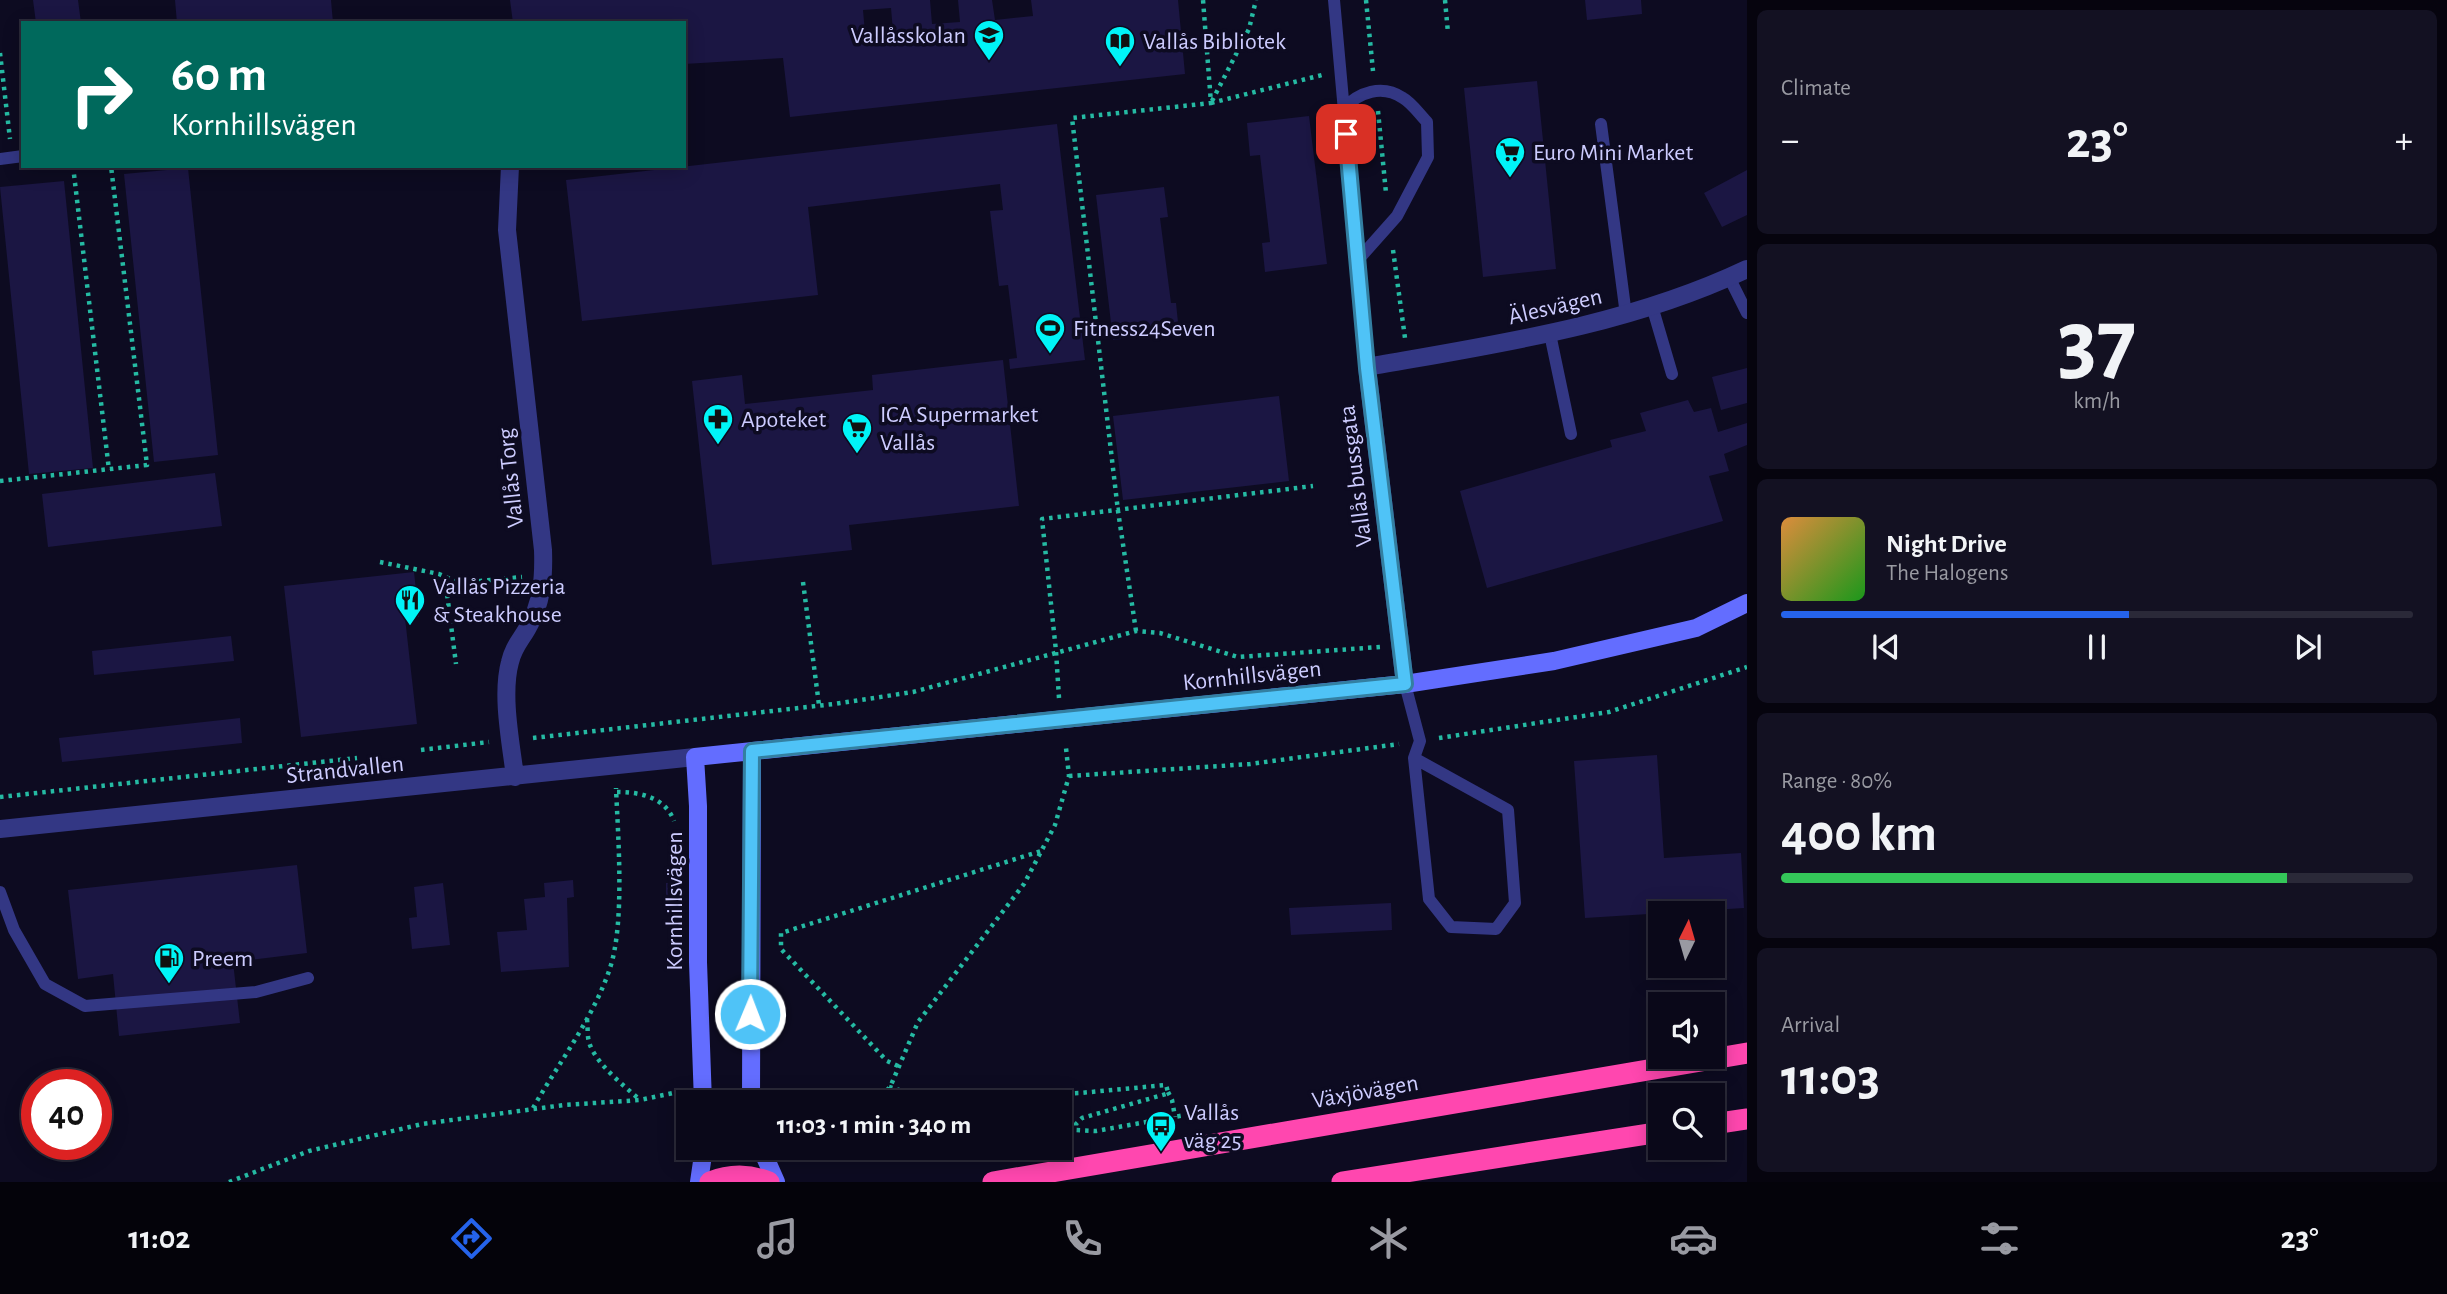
<!DOCTYPE html>
<meta charset="utf-8">
<style>
body{margin:0;font-family:"Alegreya Sans",sans-serif;background:#131122;color:#f1f3f6;height:100vh;display:flex;flex-direction:column;font-size:26px;white-space:nowrap}
*{box-sizing:border-box;margin:0}
p{font-size:23px;color:#999aa2}
.icon{flex:none;width:38px;height:38px;fill:none;stroke:currentColor;stroke-width:2;stroke-linecap:round;stroke-linejoin:round}
.map{position:relative;flex:1;overflow:hidden}
.drawer{display:flex;flex-direction:column;gap:10px;padding:10px;background:#06040e;width:700px}
.drawer>*{flex:none}
.hud{position:absolute;left:21px;top:21px;width:665px;height:147px;border-radius:0px;box-shadow:0 4px 18px #0003,0 0 0 2px #2a2938;background:#00695c;color:#fff;overflow:hidden}
.needle{width:46px;rotate:5deg}
.controls{position:absolute;left:1648px;top:901px;display:grid;gap:14px}
.controls a{display:grid;place-items:center;width:77px;height:77px;border-radius:0px;background:#0a0819;box-shadow:0 4px 18px #0003,0 0 0 2px #2a2938;font-size:35px}
.speed{position:absolute;left:21px;top:1069px;display:flex;gap:14px;font-size:35px;font-weight:700;text-align:center}
.speed>*{display:grid;place-content:center;width:91px;height:91px;border-radius:50%;background:#0a0819;box-shadow:0 4px 18px #0003,0 0 0 2px #2a2938;line-height:1}
.speed .limit{border:10px solid #d22;background:#fff;color:#111}
.pin{position:absolute;display:grid;place-items:center;width:60px;height:60px;color:#fff;margin:-30px;border-radius:14px;box-shadow:0 4px 10px #0006}
.me{position:absolute;width:77px;margin:-38px;rotate:1deg;stroke-linejoin:round;filter:drop-shadow(0 0 5px #0008)}
.turn{display:flex;align-items:center;gap:24px;height:147px;padding:0 35px;font-size:32px}
.turn .icon{width:91px;height:91px;stroke-width:2.5}
.turn b{display:block;font-size:49px;line-height:60px}
.big{font-size:52px;font-weight:700;line-height:1.1}
.drawer .widget{flex:1;display:flex;flex-direction:column;justify-content:center;gap:10px;min-width:0;padding:0 24px;border-radius:10px;background:#131122}
.drawer .dial{align-items:center;gap:0}
.dial b{font-size:91px;line-height:1}
.song{display:flex;align-items:center;gap:21px}
.cover{width:84px;height:84px;border-radius:10px;background:linear-gradient(135deg,hsl(30 70% 55%),hsl(120 70% 35%))}
.played{height:7px;border-radius:4px;background:linear-gradient(90deg,#2563eb 55%,#2a2938 55%)}
.keys{display:flex;justify-content:space-around;direction:ltr}
.heat{display:flex;justify-content:space-between;align-items:center;font-size:38px;direction:ltr}
.charge{height:10px;border-radius:5px;background:linear-gradient(90deg,#34c759 80%,#2a2938 0)}
.trip{position:absolute;left:676px;top:1090px;width:396px;height:70px;border-radius:0px;background:#0a0819;box-shadow:0 4px 18px #0003,0 0 0 2px #2a2938;font-weight:700;line-height:70px;text-align:center}
.tab-bar{display:flex;height:112px;justify-content:space-around;align-items:center;background:#04030a;color:#999aa2}
.tab-bar .icon{width:49px;height:49px}
.tab-bar .current{color:#2563eb}
.tab-bar b{font-size:32px;color:#f1f3f6}
main{display:flex;flex:1;min-height:0}
.map>svg:first-child{display:block}
.building{fill:#1b1643;fill-rule:evenodd}
.lines{fill:none;stroke-linecap:round;stroke-linejoin:round}
.path{stroke:#25baa3;stroke-width:4.5;stroke-dasharray:3.5 5;stroke-linecap:butt}
.lane{stroke:#333784;stroke-width:12}
.street{stroke:#333784;stroke-width:18}
.secondary{stroke:#636dff;stroke-width:18}
.highway{stroke:#ff47af;stroke-width:21}
.route-casing{stroke:#337fa1;stroke-width:18}
.route{stroke:#4fc3f7;stroke-width:12}
.labels{text-anchor:middle;stroke-width:7;stroke-linejoin:round;paint-order:stroke}
.poi-label{font-size:24px;fill:#cdccff;stroke:#0d0b21;text-anchor:start}
.street-label{font-size:24px;fill:#cdccff;stroke:#0d0b21}
</style>
<main>
<div class="map">
<svg width="1747" height="1182" viewBox="0 0 1747 1182">
<rect width="100%" height="100%" fill="#0d0b21"/>
<path class="building" d="M33,0H78L81,23H36Z
M175,0H331L333,23H177Z
M510,0H930L932,24L960,22L958,0H992L995,20L1033,16L1031,0H1178L1185,74L790,117L783,58L684,64V23H513ZM891,8L893,31L865,33L863,10Z
M1585,0H1641L1642,14L1587,20Z
M1537,81L1556,269L1483,277L1464,88Z
M1309,116L1327,264L1265,272L1262,243L1270,242L1260,155L1250,156L1247,123Z
M1057,124L1085,360L1010,369L1009,359L1017,358L1008,285L999,286L990,211L1003,210L1000,184L808,207L818,295L582,321L566,180Z
M188,168L218,455L154,462L124,174Z
M1747,170V215L1722,227L1704,193Z
M64,181L93,468L29,474L0,187Z
M1164,187L1168,217L1160,218L1171,303H1176L1179,332L1113,340L1096,195Z
M1003,360L1019,506L849,525L852,550L712,565L692,381L742,375L745,404L873,390L872,375Z
M1747,368V403L1721,410L1712,377Z
M1279,396L1289,481L1123,500L1113,416Z
M1688,400L1694,412L1711,408L1718,432L1747,423V445L1724,454L1729,471L1709,476L1723,521L1487,588L1460,491L1612,447L1610,440L1646,431L1640,413Z
M215,473L222,526L48,547L42,494Z
M414,572L419,617L405,618L417,724L301,737L284,586Z
M231,636L234,661L94,675L92,651Z
M240,718L242,743L62,762L59,738Z
M1657,755L1664,858L1741,853L1744,908L1585,918L1574,761Z
M297,865L307,953L233,962L240,1023L119,1036L113,974L78,979L68,890Z
M573,880L574,897L567,898L569,967L501,972L497,932L527,930L524,899L545,897L544,883Z
M443,883L450,945L412,949L409,918L417,917L414,887Z
M666,883H672V896H666Z
M1391,903L1392,930L1291,935L1289,908Z"/>
<g class="lines">
<path class="path" d="M1366,0L1373,71
M1445,0L1448,33
M0,53L10,139
M1212,101L1249,29L1256,0
M1211,103L1322,75
M1378,111L1386,193
M73,166L109,470
M1393,250L1405,338
M0,481L147,465L111,166
M380,562L439,574L459,583L522,577
M445,578L456,664
M803,582L819,705
M1136,631L1118,511L1072,118L1211,103L1203,0
M1059,698L1056,651L1042,519L1313,486
M533,738L834,704L913,692L1136,631L1160,633L1238,657L1380,647
M1439,738L1609,712L1747,667
M421,750L489,742
M1069,776L1250,764L1399,744
M617,792C640,792 665,797 674,821
M0,797L357,758
M587,1019C588,1026 587,1035 589,1042C595,1063 623,1085 639,1099
M898,1066L887,1061L781,949V933L1041,851
M889,1087L912,1094L1009,1095L1080,1093L1166,1085L1168,1092L1166,1094L1082,1118L1076,1124V1130L1096,1131L1202,1112V1117
M1168,1092L1172,1100L1175,1117
M771,1096C795,1097 860,1106 879,1097C884,1095 888,1089 891,1085L918,1022L1024,884L1055,825L1069,776L1066,748
M533,1108C558,1064 594,1017 610,968C625,923 618,837 616,788
M892,1148L894,1159
M229,1182L309,1151L422,1124L564,1105L640,1100L673,1093"/>
<path class="lane" d="M1334,0L1367,367
M1343,109C1359,92 1382,84 1403,98C1412,103 1420,115 1427,122L1428,157L1397,216L1357,261
M1601,124L1626,315
M0,159L23,156
M1729,277L1747,313
M1652,306L1672,374
M1550,334L1571,434
M1405,684L1420,741L1414,758L1429,899L1451,927L1496,929L1515,903L1508,810L1414,758
M0,892L14,930L45,984L85,1006L256,992L308,978"/>
<path class="street" d="M510,166L507,230L543,550C544,578 542,604 527,629C520,641 513,648 510,662C501,695 511,743 515,777
M1405,684L1367,367C1496,344 1627,326 1747,269
M0,829L695,757"/>
<path class="secondary" d="M703,1102L698,962V806L695,757L1405,684L1554,661L1696,628L1747,603
M751,1102L752,751
M761,1148L776,1182
M699,1182L704,1148"/>
<path class="highway" d="M1713,1124L1747,1119
M710,1182C730,1174 749,1174 769,1182
M993,1182L1747,1053
M1342,1182L1661,1132"/>
</g>
<g class="lines">
<g class="route-casing">
<path id="route" d="M750,1014L752,751L1405,684L1367,368L1346,134"/>
</g>
<use href="#route" class="route"/>
</g>
<defs>
<g id="school-pin" transform="scale(1.575)"><path d="M0 17L-7.5 6A9.5 9.5 0 1 1 7.5 6Z" fill="#00f4f7" stroke="#0d0b21"/><path d="M0-5L7-2L0 1L-7-2ZM-4 1L0 2.5L4 1V4Q0 6-4 4Z" fill="#111"/></g>
<g id="library-pin" transform="scale(1.575)"><path d="M0 17L-7.5 6A9.5 9.5 0 1 1 7.5 6Z" fill="#00f4f7" stroke="#0d0b21"/><path d="M-6-4Q-3-5.5-.7-3.5V5Q-3 3-6 4ZM6-4Q3-5.5 .7-3.5V5Q3 3 6 4Z" fill="#111"/></g>
<g id="supermarket-pin" transform="scale(1.575)"><path d="M0 17L-7.5 6A9.5 9.5 0 1 1 7.5 6Z" fill="#00f4f7" stroke="#0d0b21"/><path d="M-6-5.5h2.5l.6 2H6L4.5 2H-2.5L-4.4-4H-6ZM-1.5 3.2a1.3 1.3 0 1 0 .1 0ZM3 3.2a1.3 1.3 0 1 0 .1 0Z" fill="#111"/></g>
<g id="stadium-pin" transform="scale(1.575)"><path d="M0 17L-7.5 6A9.5 9.5 0 1 1 7.5 6Z" fill="#00f4f7" stroke="#0d0b21"/><path d="M0-5a6.5 5 0 1 0 0 10a6.5 5 0 1 0 0-10ZM-3.5-1.8h7v3.6h-7Z" fill="#111"/></g>
<g id="pharmacy-pin" transform="scale(1.575)"><path d="M0 17L-7.5 6A9.5 9.5 0 1 1 7.5 6Z" fill="#00f4f7" stroke="#0d0b21"/><path d="M-2-6h4v4h4v4h-4v4h-4v-4h-4v-4h4Z" fill="#111"/></g>
<g id="restaurant-pin" transform="scale(1.575)"><path d="M0 17L-7.5 6A9.5 9.5 0 1 1 7.5 6Z" fill="#00f4f7" stroke="#0d0b21"/><path d="M-5-6h1v4h1v-4h1v4h1v-4h1v5L-1.5 .5V6h-2V.5L-5-1ZM5-6V6H3V1.5H1.5Q1.5-4 5-6Z" fill="#111"/></g>
<g id="fuel-pin" transform="scale(1.575)"><path d="M0 17L-7.5 6A9.5 9.5 0 1 1 7.5 6Z" fill="#00f4f7" stroke="#0d0b21"/><path d="M-5.5-6h7V0h2V4h1.3V-2.5L3-4.5l.8-.8L6-3V5H2.5V1h-1V6h-7ZM-4.2-4.7v3.2H.2V-4.7Z" fill="#111"/></g>
<g id="bus-pin" transform="scale(1.575)"><path d="M0 17L-7.5 6A9.5 9.5 0 1 1 7.5 6Z" fill="#00f4f7" stroke="#0d0b21"/><path d="M-5-6H5V4H4V6H2V4H-2V6H-4V4H-5ZM-3.5-4V0h7V-4ZM-3.5 1.2v1.5H-2V1.2ZM2 1.2v1.5H3.5V1.2Z" fill="#111"/></g>
</defs>
<g fill-rule="evenodd">
<use href="#school-pin" x="989" y="35"/>
<use href="#library-pin" x="1120" y="41"/>
<use href="#supermarket-pin" x="1510" y="152"/>
<use href="#stadium-pin" x="1050" y="328"/>
<use href="#pharmacy-pin" x="718" y="419"/>
<use href="#supermarket-pin" x="857" y="428"/>
<use href="#restaurant-pin" x="410" y="600"/>
<use href="#fuel-pin" x="169" y="958"/>
<use href="#bus-pin" x="1161" y="1126"/>
</g>
<g class="labels">
<g class="poi-label">
<text x="966" y="43" text-anchor="end">Vallåsskolan</text>
<text x="1143" y="49">Vallås Bibliotek</text>
<text x="1533" y="160">Euro Mini Market</text>
<text x="1073" y="336">Fitness24Seven</text>
<text x="880" y="422">ICA Supermarket<tspan x="880" dy="28">Vallås</tspan></text>
<text x="741" y="427">Apoteket</text>
<text x="433" y="594">Vallås Pizzeria<tspan x="433" dy="28">&amp; Steakhouse</tspan></text>
<text x="192" y="966">Preem</text>
<text x="1184" y="1120">Vallås<tspan x="1184" dy="28">väg 25</tspan></text>
</g>
<g class="street-label">
<text transform="translate(1555 306) rotate(-13)" y="8">Älesvägen</text>
<text transform="translate(1355 476) rotate(-97)" y="8">Vallås bussgata</text>
<text transform="translate(510 478) rotate(-96)" y="8">Vallås Torg</text>
<text transform="translate(1252 675) rotate(-6)" y="8">Kornhillsvägen</text>
<text transform="translate(345 769) rotate(-6)" y="8">Strandvallen</text>
<text transform="translate(674 901) rotate(-90)" y="8">Kornhillsvägen</text>
<text transform="translate(1365 1091) rotate(-10)" y="8">Växjövägen</text>
</g>
</g>
</svg>
<div class="controls">
<a><svg class="needle" viewBox="-14 -14 28 28"><path d="M0-13l5 13h-10z" fill="#e53935"/><path d="M0 13l5-13h-10z" fill="#999aa2"/></svg></a>
<a><svg class="icon" aria-label="sound" viewBox="0 0 24 24"><path d="M4 9h4l5-4v14l-5-4H4zM17 9q2 3 0 6"/></svg></a>
<a><svg class="icon" aria-label="search" viewBox="0 0 24 24"><circle cx="10" cy="10" r="6"/><path d="M15 15l6 6"/></svg></a>
</div>
<div class="speed"><div class="limit">40</div></div>
<div class="pin" style="left:1346px;top:134px;background:#d93025"><svg class="icon" aria-label="arrive" viewBox="0 0 24 24"><path d="M6 21V4h12l-3 4 3 4H6"/></svg></div>
<svg class="me" style="left:750px;top:1014px" viewBox="-20 -20 40 40"><circle r="17" fill="#4fc3f7" stroke="#fff" stroke-width="3"/><path d="M0-11L8 9 0 5-8 9z" fill="#fff"/></svg>
<div class="trip">11:03 · 1 min · 340 m</div>
<div class="hud">
<div class="turn"><svg class="icon" aria-label="right" viewBox="0 0 24 24"><path d="M7 20v-9h11M14 6l5 5-5 5"/></svg><div><b>60 m</b>Kornhillsvägen</div></div>
</div>
</div>
<section class="drawer">
<div class="widget"><p>Climate</p>
<div class="heat"><a>−</a><b class="big">23°</b><a>+</a></div>
</div>
<div class="widget dial"><b>37</b><p>km/h</p></div>
<div class="widget">
<div class="song"><i class="cover"></i><div><b>Night Drive</b><p>The Halogens</p></div></div>
<div class="played"></div>
<div class="keys"><svg class="icon" aria-label="previous" viewBox="0 0 24 24"><path d="M18 5L8 12l10 7zM5 5v14"/></svg><svg class="icon" aria-label="pause" viewBox="0 0 24 24"><path d="M8 5v14M16 5v14"/></svg><svg class="icon" aria-label="next" viewBox="0 0 24 24"><path d="M6 5l10 7-10 7zM19 5v14"/></svg></div>
</div>
<div class="widget"><p>Range · 80%</p><b class="big">400 km</b><div class="charge"></div></div>
<div class="widget"><p>Arrival</p><b class="big">11:03</b></div>
</section>
</main>
<nav class="tab-bar">
<b>11:02</b>
<svg class="icon current" aria-label="directions" viewBox="0 0 24 24"><path d="M12 3l9 9-9 9-9-9zM9 14v-3h6M13 9l2 2-2 2"/></svg>
<svg class="icon" aria-label="music" viewBox="0 0 24 24"><path d="M9 18V5l10-2v13"/><circle cx="6" cy="18" r="3"/><circle cx="16" cy="16" r="3"/></svg>
<svg class="icon" aria-label="phone" viewBox="0 0 24 24"><path d="M5 4h4l2 5-3 2q2 4 5 5l2-3 5 2v4C11 20 4 13 5 4z"/></svg>
<svg class="icon" aria-label="climate" viewBox="0 0 24 24"><path d="M12 3v18M4 7l16 10M4 17L20 7"/></svg>
<svg class="icon" aria-label="car" viewBox="0 0 24 24"><path d="M5 17H2v-5l4-1 3-4h7l3 4 3 1v5h-3M9 17h6M6 11h13"/><circle cx="7" cy="17" r="2"/><circle cx="17" cy="17" r="2"/></svg>
<svg class="icon" aria-label="filters" viewBox="0 0 24 24"><path d="M4 7h16M4 17h16"/><circle cx="9" cy="7" r="2"/><circle cx="15" cy="17" r="2"/></svg>
<b>23°</b>
</nav>
